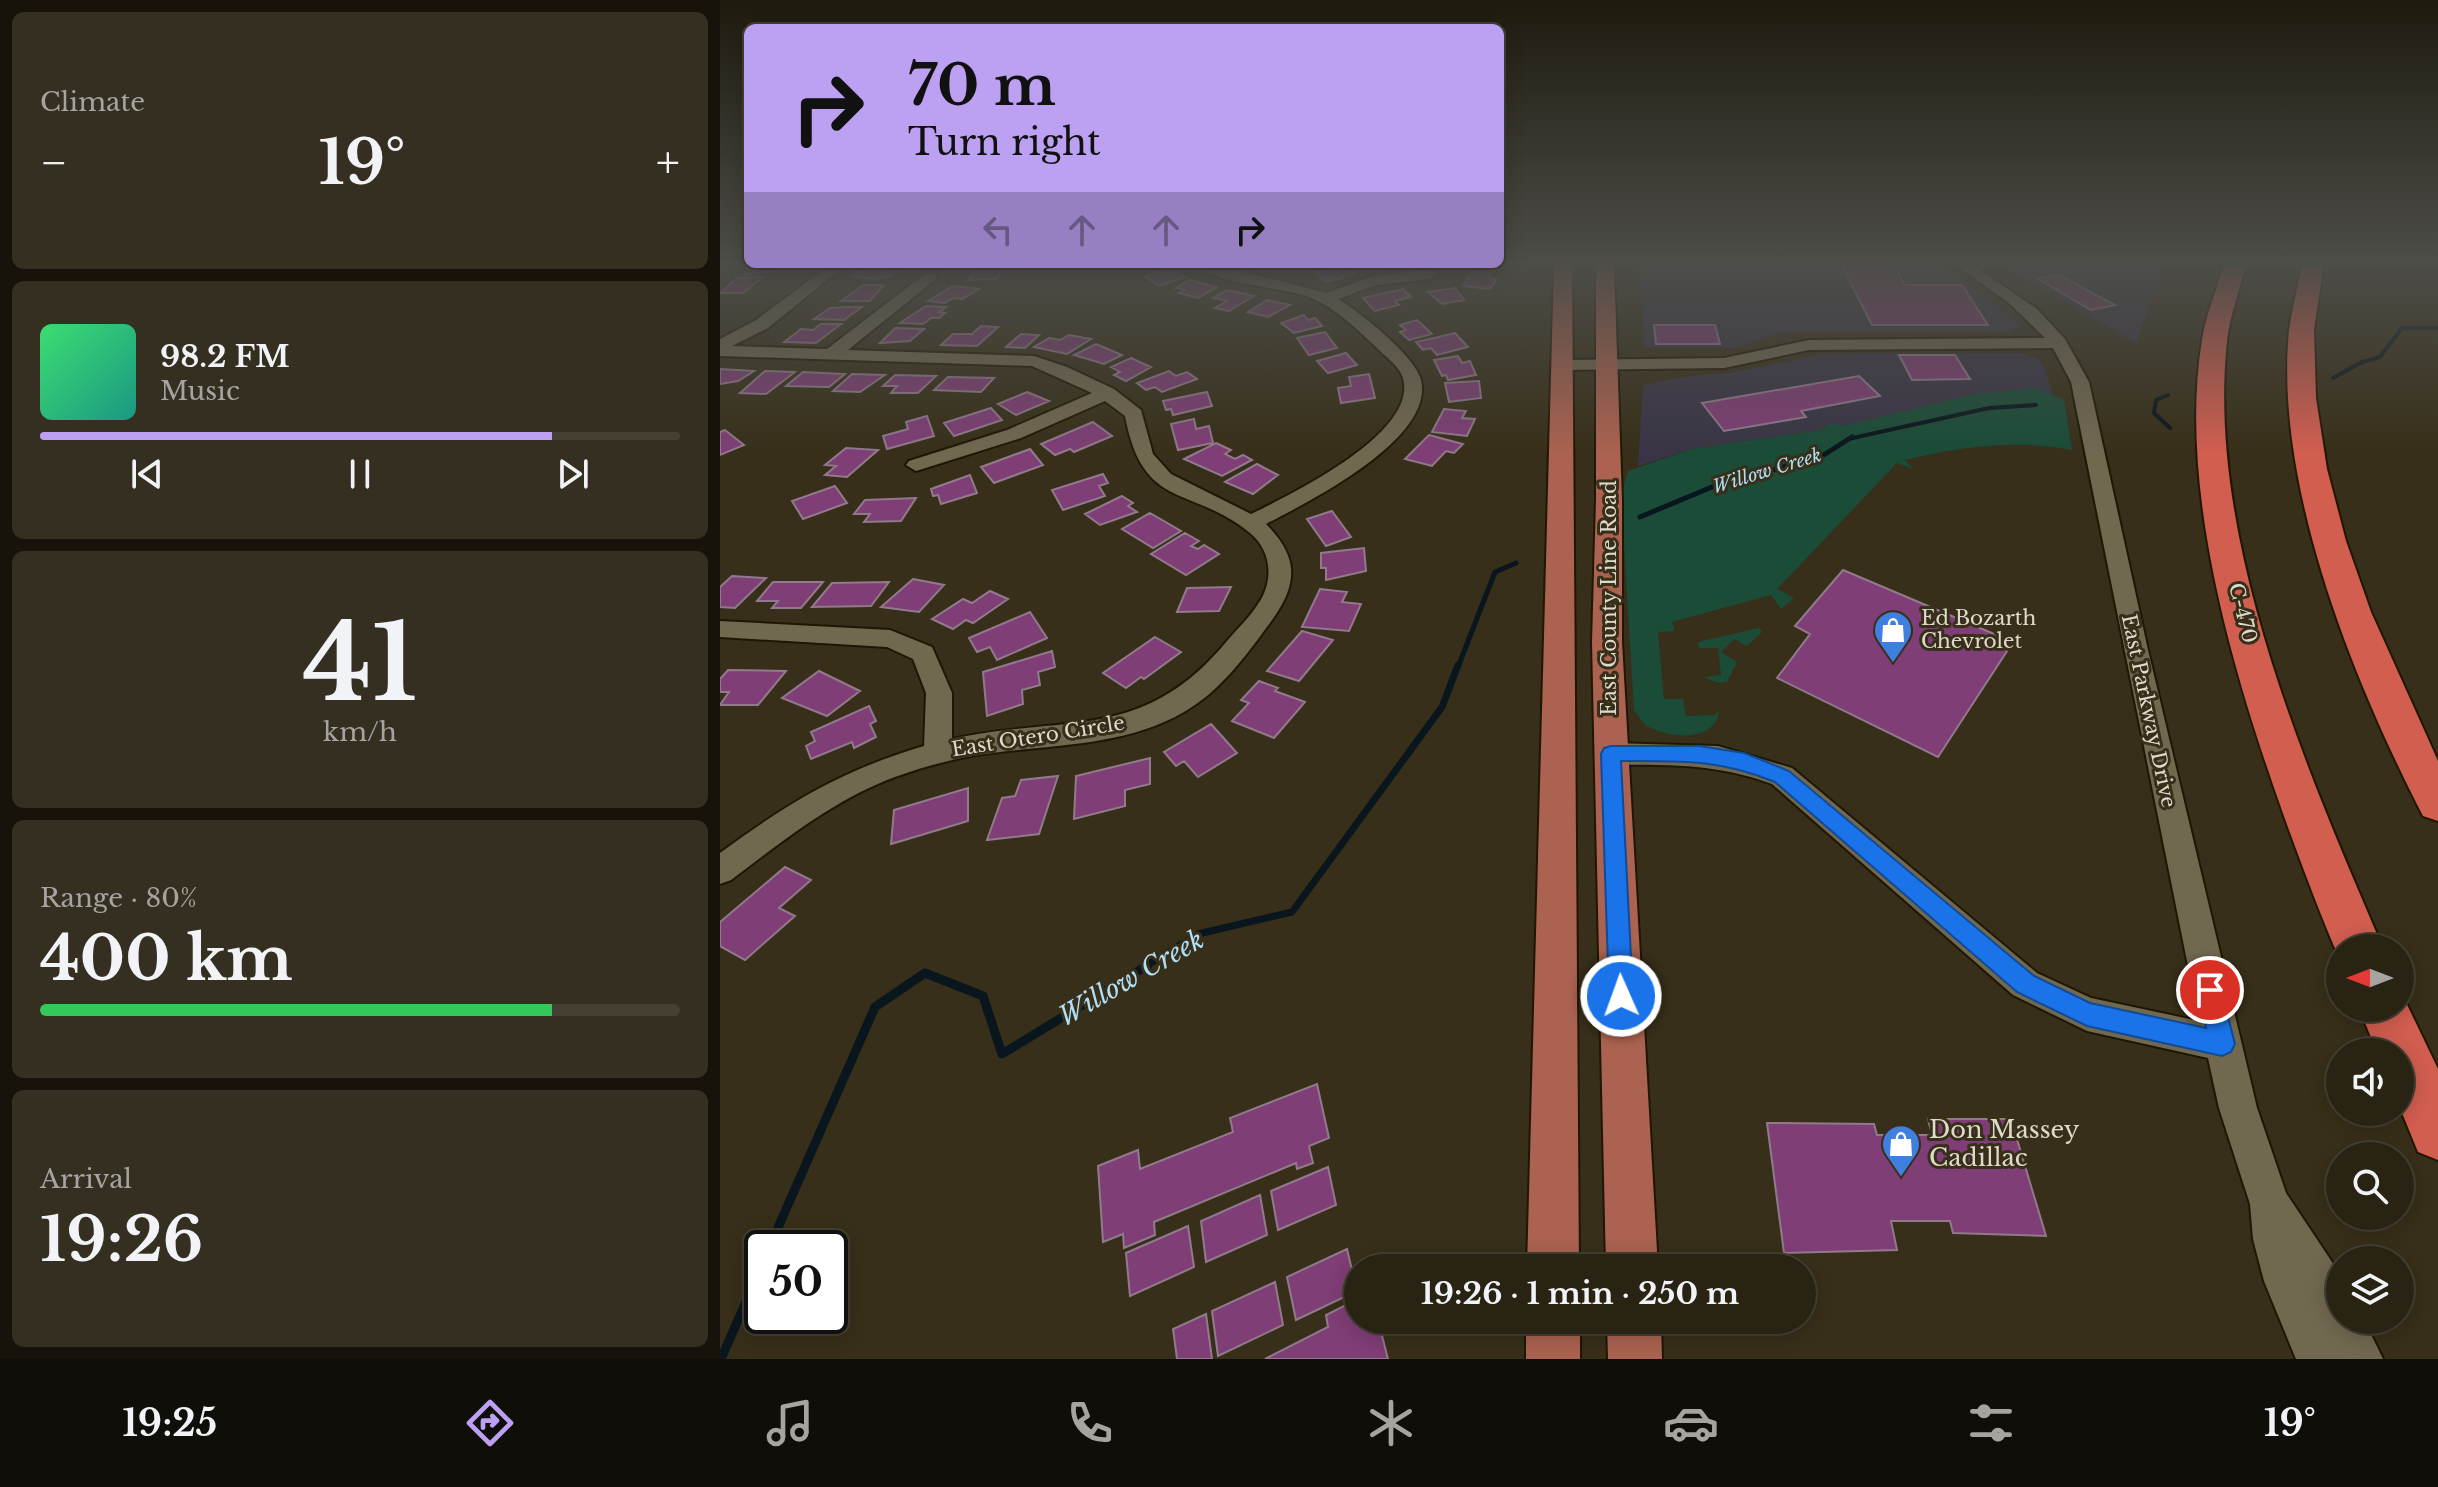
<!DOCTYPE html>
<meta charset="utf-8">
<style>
body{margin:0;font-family:"Libre Baskerville",serif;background:#352f21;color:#f1f3f6;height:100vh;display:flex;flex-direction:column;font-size:30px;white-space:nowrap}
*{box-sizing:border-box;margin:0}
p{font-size:26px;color:#a5a4a0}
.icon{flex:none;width:44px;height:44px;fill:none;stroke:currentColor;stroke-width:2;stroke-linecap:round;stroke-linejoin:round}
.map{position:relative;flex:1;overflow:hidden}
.sheet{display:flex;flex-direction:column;gap:12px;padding:12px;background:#17130a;width:720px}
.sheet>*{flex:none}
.guide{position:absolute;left:24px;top:24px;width:760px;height:244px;border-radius:12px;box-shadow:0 4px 20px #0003,0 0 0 2px #454033;background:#bca0f2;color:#111;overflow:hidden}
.needle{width:52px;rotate:270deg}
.tools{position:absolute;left:1606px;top:934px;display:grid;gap:16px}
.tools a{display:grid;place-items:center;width:88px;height:88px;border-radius:50%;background:#292313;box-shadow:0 4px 20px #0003,0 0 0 2px #454033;font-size:40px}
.speed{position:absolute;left:24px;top:1230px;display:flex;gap:16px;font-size:40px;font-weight:700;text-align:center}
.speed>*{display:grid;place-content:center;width:104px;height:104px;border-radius:50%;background:#292313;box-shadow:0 4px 20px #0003,0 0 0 2px #454033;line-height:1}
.speed .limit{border:4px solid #111;border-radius:12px;background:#fff;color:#111}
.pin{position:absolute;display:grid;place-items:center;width:68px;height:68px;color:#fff;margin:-34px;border:4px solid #fff;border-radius:50%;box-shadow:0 2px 8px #0007}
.me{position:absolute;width:88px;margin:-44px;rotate:358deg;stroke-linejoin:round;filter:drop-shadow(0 0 6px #0008)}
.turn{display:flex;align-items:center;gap:28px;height:168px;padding:0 32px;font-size:36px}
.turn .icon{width:104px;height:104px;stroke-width:2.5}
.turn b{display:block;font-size:56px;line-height:68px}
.lanes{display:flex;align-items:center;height:76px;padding:0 32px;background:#0003;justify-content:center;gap:40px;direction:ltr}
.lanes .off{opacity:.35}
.big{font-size:60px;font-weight:700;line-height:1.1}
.sheet .card{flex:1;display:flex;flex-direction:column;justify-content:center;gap:12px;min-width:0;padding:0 28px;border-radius:12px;background:#352f21}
.sheet .dial{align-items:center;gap:0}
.dial b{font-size:104px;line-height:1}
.song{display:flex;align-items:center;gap:24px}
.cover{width:96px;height:96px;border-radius:12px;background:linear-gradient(135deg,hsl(140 70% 55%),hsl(170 70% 35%))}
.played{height:8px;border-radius:4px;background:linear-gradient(90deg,#bca0f2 80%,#454033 80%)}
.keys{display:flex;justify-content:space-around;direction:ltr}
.heat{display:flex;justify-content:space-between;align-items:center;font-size:44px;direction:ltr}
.charge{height:12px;border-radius:6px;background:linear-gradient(90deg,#34c759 80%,#454033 0)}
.trip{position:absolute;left:624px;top:1254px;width:472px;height:80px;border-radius:40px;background:#292313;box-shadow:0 4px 20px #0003,0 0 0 2px #454033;font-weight:700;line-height:80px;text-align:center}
.tabs{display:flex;height:128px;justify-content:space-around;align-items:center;background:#100e08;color:#a5a4a0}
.tabs .icon{width:56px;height:56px}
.tabs .current{color:#bca0f2}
.tabs b{font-size:36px;color:#f1f3f6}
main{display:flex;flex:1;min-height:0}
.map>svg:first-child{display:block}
.commercial{fill:#393546}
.green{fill:#1a4c38}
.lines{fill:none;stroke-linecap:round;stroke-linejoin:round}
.stream-far3{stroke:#09161d;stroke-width:4}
.stream-far2{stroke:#09161d;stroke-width:5}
.stream-far1{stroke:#09161d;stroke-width:7}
.stream{stroke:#09161d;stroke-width:9}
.building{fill:#7f3e76;stroke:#917a8c;stroke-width:2}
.minor-casing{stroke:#1f1703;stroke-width:4}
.major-casing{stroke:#1f1703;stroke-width:4}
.highway-casing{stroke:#1f1703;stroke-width:4}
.minor{fill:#716850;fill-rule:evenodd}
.major{fill:#ab6250;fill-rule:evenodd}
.highway{fill:#d25e50;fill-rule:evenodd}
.route{fill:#1a73e8;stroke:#114b97;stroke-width:2}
.labels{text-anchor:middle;stroke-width:6;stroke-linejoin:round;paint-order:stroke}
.far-water-label{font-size:18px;font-style:italic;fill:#b0dff7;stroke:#372f19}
.street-label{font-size:20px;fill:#dedacc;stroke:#372f19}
.poi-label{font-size:20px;fill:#dedacc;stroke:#372f19;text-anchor:start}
.near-poi-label{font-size:24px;fill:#dedacc;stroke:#372f19;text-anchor:start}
.near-water-label{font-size:26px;font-style:italic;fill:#b0dff7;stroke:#372f19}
</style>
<main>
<section class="sheet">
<div class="card"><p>Climate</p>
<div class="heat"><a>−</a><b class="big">19°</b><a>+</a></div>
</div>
<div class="card">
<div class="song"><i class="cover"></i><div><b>98.2 FM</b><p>Music</p></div></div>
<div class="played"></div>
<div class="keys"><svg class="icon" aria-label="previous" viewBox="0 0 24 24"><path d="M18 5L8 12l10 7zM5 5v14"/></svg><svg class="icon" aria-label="pause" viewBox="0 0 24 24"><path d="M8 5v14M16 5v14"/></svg><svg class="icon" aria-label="next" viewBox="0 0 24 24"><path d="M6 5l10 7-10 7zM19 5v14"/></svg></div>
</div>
<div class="card dial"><b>41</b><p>km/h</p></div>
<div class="card"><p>Range · 80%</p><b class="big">400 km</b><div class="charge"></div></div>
<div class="card"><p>Arrival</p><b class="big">19:26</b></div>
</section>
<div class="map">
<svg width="1718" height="1359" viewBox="0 0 1718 1359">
<rect width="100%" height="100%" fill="#372f19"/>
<path class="commercial" d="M918,264H1213L1236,275L1301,326L1291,332H1064L1014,348H925Z
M1279,264H1449L1441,274L1416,343Z
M1302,353L1318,359L1324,366L1334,398L1317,388L1123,426L1110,423L1101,430L972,449L918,466L923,385L969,376L1010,373L1103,354Z"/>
<path class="green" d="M1317,388L1344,400L1352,450C1297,439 1239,447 1185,460L1193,469L1177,463L1057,589L1074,598L1061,609L1051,595L952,622L955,631L938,632L944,699H963L966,716L995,715L999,711C996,741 953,739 931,728C923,725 919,717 914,710L901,495L908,471L972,449L1101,430L1110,423L1123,426L1254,394Z
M1039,628L1042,632L1027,646L1014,639L1001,652L1017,662L1007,682L998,683L984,677L1001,675L998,648H979L978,642Z"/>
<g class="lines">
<path class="stream-far3" d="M1613,378L1642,362L1660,357L1682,328H1718
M1448,395L1436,400L1434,413L1450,428
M1128,439L1269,408L1316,405"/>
<path class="stream-far2" d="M920,517L992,487L1102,456L1132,437
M738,667L775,572L796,563"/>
<path class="stream-far1" d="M424,967L478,934L572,912L722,707L738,665"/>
<path class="stream" d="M49,1248L155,1007L205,973L263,996L282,1054L428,965
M1,1359L42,1265"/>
</g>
<path class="building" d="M29,264H61L59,270L24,275Z
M1121,264H1173L1185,285H1242L1268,325H1152Z
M623,265L635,274L606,282L595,272Z
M147,267L162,269L167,267L183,269L168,277L154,279L131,276Z
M283,269L276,279L248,280L255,270Z
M440,271L446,275L456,272L465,277L439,286L425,276Z
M751,272L772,273L768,278L777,279L770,289L743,286Z
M1339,275L1395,305L1371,310L1318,279Z
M43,277L23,293H0L17,278Z
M469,280L497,287L478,298L459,293L465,290L456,288Z
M143,285H164L150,301H121Z
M233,286L259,289L242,299L233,298L225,303L208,301Z
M735,288L744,300L722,304L708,292Z
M683,289L691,297L675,301L679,305L655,311L643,298Z
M507,290L534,296L509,311L495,308L507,301L493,298Z
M547,300L570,305L548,317L528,312Z
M206,306L226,307L219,312L225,313L219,318H211L203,324L180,323Z
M127,307H142L124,320L94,319L110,308Z
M584,315L588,320L595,318L602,326L574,333L561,323Z
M697,320L712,334L689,340L680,332L686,330L680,325Z
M101,324H121L96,343L64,342L81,329L93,330Z
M934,325H995L1000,344H936Z
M261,326L278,327L257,346L221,345L233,334H252Z
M175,328L204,329L190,341L160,343Z
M605,332L617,348L589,355L577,338Z
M735,333L748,347L717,355L711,348L703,350L696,342Z
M301,334L319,335L305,348L286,347Z
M349,335L371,339L347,354L314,347L329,338L340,340Z
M376,344L402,355L384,364L354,355Z
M626,353L637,365L608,373L597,361Z
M1179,355H1235L1250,379L1192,380Z
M738,356L742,363L750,361L756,375L728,380L726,375L722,376L714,360Z
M411,358L431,367L406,381L394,375L400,372L391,367Z
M0,369L34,371L18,381L0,384Z
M45,371L75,372L46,394L20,393Z
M449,371L456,376L467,372L477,379L442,392L435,387L426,390L417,383Z
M83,372L125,374L109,387L66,386Z
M132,374L165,375L140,392L113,391Z
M649,374L655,398L621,403L618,388L631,386L629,377Z
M175,375L216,376L198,393H171L177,386H163Z
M1139,376L1160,396L1081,411L1086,417L1004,431L982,403Z
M228,377L274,378L261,392L214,390Z
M759,381L761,398L729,402L725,383Z
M307,392L329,401L296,415L278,404Z
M487,392L492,406L453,415L451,409L446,410L443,401Z
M271,408L282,420L234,436L224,423Z
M724,409L746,411L742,418L755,419L747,436L712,432Z
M207,416L214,436L167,449L163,436L188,429L186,422Z
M474,419L476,429L489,426L493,443L458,450L451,424Z
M373,422L392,436L354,452L350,449L335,455L321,444Z
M5,430L24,445L0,455V432Z
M709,435L743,444L734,453L726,451L712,466L685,459Z
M496,443L511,450L505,454L515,459L523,455L532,460L502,476L464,459Z
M126,448L158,450L127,477L105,475L116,466L105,465Z
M310,449L323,465L274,483L261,467Z
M537,464L558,475L533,494L505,482Z
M383,474L388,483L379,486L385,496L343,510L332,490Z
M250,475L257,493L221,504L218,495L213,496L211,489Z
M115,486L127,503L83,519L72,501Z
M402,496L413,503L408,506L417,512L380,525L365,514Z
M196,498L181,521L144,522L150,514H134L145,500Z
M612,511L631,537L606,546L587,519Z
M430,513L461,531L433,548L402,529Z
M465,533L479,541L471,546L478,549L484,545L499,554L466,575L431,554Z
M644,548L646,571L606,580V568H601V553Z
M1123,570L1293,642L1218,757L1057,678L1090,634L1075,626Z
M12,576L46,578L15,608L0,607V587Z
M193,579L224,585L199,612L161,607Z
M53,582H103L81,608H52L58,601H37Z
M169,582L151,606L92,607L112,583Z
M511,587L499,611L457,612L467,588Z
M600,589L627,592L622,602L641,604L629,631L582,627Z
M270,591L288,599L253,623L246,620L233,629L212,619L243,599L252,603Z
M310,612L327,638L277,660L270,647L257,652L249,638Z
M582,631L613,640L579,681L547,671Z
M435,637L461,652L424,679L421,677L406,688L383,673Z
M332,651L335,667L318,672L320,685L302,690L303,704L267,716L263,672Z
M8,670L66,671L38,705H0L9,692H0V679Z
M99,671L140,691L107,716L62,698Z
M539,681L558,688L555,691L585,702L554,738L512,721L529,703L521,700Z
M149,706L156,721L150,724L156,737L134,748L132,742L91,759L86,746L95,741L91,732Z
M491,724L517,753L478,777L464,761L456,766L444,752Z
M430,758V784L405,790V806L354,819L356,776Z
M338,776L319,834L267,840L282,798L295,796L301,780Z
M248,788V821L171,844L174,810Z
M65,867L91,880L59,908L75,916L25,960L0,946V922Z
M597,1084L609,1138L589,1146L593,1163L577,1169L576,1163L434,1222L435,1235L404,1248L403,1234L383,1242L378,1166L418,1150L420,1169L513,1132L510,1118Z
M1208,1119H1291L1326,1236L1233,1233L1230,1221H1171L1177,1250L1064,1253L1047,1123L1154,1124L1157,1135H1212Z
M608,1167L616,1205L558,1230L551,1191Z
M540,1195L547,1235L486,1262L481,1221Z
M468,1226L474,1267L410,1296L406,1253Z
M627,1249L637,1291L576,1320L567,1277Z
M555,1282L563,1325L498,1356L492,1311Z
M632,1302L638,1326L649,1320H658L668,1359H545L608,1327L606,1315Z
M486,1314L492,1359H457L453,1329Z"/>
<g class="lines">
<g class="minor-casing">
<path id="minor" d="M111,264H127L48,328L12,346L107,349L206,273H216V279L128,350L314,356L347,367L394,389L421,410L433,454L451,474L531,514C570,495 699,433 683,378C679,365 664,356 655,346C633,326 614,306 586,296C556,286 497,285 475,264H495L606,293L653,276L710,269L718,274L710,279L656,285L618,299C639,311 696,357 701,380C715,439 588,502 546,524C578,556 579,583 552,620C528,653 501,691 464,712C400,749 322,744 251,756C225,761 200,768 175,777C113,800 63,841 11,880L0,884V853C70,802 120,771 204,746L206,693L193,659L167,647L0,637V621L170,630L212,647L232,693V739C346,714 423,743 507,641C518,628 530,617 538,604C554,581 552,551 530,533C470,484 423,512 405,416L385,401L301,438L196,471L186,465L189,461L287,430L372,393L312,366L0,356V339L36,320Z
M1234,264H1251L1317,309L1345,339L1369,382L1428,650L1537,1108L1566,1193L1620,1274V1320H1644L1663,1359H1576L1544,1281L1533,1239L1530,1204L1499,1108L1488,1058L1367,1031L1293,995L1052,784C999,764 947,764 891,765L881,762L877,754L881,746L891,743L998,746L1072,768L1317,973L1371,998L1479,1021L1351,382L1333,348L1089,350L1004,368L843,370L834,365L843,360L1004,358L1089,340L1325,338L1289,303Z"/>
</g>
<g class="major-casing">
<path id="major" d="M834,264H852L859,1268H807Z
M876,264H894L902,500V642L938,1268H886L872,642L876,500Z
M806,1320H860V1359H806Z
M887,1320H941L942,1359H888Z"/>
</g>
<g class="highway-casing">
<path id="highway" d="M1504,264H1526C1520,289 1510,315 1507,341C1486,539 1586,769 1663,948H1620V960C1601,917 1585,873 1569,830C1517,686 1457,494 1482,340C1486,314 1497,289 1504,264Z
M1582,264H1604L1594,329L1596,398L1607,469L1626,541L1651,612L1718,761V821L1703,816C1633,680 1554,485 1569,330C1572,308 1578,286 1582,264Z
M1680,990L1718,1069V1160L1698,1152L1680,1108V1052H1657L1639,1008H1680Z"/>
</g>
<use href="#minor" class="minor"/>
<use href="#major" class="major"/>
<use href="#highway" class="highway"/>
</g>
<linearGradient id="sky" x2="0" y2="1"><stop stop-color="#1e1a0e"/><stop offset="0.58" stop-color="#4d4d49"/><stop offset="1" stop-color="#4d4d49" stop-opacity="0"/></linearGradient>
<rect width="1718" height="454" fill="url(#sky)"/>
<path class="route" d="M891,746H979L1024,753L1069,771L1314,976L1370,1003L1486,1028L1478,990L1482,982L1490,979L1499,982L1515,1044L1511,1052L1502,1056L1367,1026L1297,992L1055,782C1000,759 960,761 901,761L913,996L909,1004L901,1007L892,1004L889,996L881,754L884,748Z"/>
<defs>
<g id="shop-pin" transform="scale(2)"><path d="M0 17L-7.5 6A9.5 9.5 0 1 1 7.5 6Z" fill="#3f7fe0" stroke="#372f19"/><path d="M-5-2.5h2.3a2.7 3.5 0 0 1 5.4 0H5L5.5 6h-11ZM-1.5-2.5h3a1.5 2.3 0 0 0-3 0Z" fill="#fff"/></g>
</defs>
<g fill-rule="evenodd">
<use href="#shop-pin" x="1173" y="630"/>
<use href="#shop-pin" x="1181" y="1144"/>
</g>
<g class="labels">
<g class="far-water-label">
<text transform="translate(1047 471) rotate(-17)" y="6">Willow Creek</text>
</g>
<g class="street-label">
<text transform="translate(889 598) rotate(-90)" y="7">East County Line Road</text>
<text transform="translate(1523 613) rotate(76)" y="7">C-470</text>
<text transform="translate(1429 711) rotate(78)" y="7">East Parkway Drive</text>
<text transform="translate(318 736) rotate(-9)" y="7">East Otero Circle</text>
</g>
<g class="poi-label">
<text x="1201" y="625">Ed Bozarth<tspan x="1201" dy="23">Chevrolet</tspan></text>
</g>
<g class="near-poi-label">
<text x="1209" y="1138">Don Massey<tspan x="1209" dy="28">Cadillac</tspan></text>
</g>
<g class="near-water-label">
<text transform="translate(411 978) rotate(-30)" y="9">Willow Creek</text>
</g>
</g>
</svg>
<div class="tools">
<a><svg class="needle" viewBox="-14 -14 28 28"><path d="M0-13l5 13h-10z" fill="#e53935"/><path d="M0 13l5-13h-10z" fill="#a5a4a0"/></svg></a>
<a><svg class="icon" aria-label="sound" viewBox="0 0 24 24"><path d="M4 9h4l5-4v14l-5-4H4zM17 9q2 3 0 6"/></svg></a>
<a><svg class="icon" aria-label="search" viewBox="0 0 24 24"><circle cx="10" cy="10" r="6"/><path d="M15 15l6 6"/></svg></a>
<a><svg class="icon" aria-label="layers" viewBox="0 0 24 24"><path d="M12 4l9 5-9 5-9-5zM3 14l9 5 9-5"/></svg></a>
</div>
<div class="speed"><div class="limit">50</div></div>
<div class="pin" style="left:1490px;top:990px;background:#d93025"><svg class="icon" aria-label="arrive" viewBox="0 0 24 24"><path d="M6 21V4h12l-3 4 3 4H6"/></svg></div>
<svg class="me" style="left:901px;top:996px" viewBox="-20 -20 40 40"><circle r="17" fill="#1a73e8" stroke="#fff" stroke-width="3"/><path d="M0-11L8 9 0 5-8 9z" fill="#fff"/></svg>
<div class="trip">19:26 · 1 min · 250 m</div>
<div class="guide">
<div class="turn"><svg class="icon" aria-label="right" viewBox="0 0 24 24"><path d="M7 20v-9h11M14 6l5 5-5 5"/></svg><div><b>70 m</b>Turn right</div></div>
<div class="lanes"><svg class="icon off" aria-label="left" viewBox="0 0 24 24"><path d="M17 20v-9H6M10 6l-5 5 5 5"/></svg><svg class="icon off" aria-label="ahead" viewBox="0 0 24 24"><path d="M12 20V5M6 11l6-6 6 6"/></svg><svg class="icon off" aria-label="ahead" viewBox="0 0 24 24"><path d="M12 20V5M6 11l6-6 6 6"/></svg><svg class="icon" aria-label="right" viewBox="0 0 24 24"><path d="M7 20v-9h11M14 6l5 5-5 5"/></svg></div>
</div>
</div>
</main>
<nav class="tabs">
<b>19:25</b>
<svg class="icon current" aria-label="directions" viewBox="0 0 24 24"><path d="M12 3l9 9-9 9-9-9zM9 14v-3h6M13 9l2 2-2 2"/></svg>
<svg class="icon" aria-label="music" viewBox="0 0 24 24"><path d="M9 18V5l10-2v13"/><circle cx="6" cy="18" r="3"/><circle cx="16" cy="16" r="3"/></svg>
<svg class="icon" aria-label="phone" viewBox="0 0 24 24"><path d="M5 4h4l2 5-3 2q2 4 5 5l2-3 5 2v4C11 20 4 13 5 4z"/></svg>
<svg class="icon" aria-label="climate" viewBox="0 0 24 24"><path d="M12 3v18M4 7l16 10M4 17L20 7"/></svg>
<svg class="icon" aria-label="car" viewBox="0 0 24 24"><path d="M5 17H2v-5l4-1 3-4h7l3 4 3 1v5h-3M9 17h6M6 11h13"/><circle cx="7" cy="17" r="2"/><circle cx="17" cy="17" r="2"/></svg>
<svg class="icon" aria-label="filters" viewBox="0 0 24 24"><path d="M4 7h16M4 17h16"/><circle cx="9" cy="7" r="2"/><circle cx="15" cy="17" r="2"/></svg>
<b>19°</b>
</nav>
